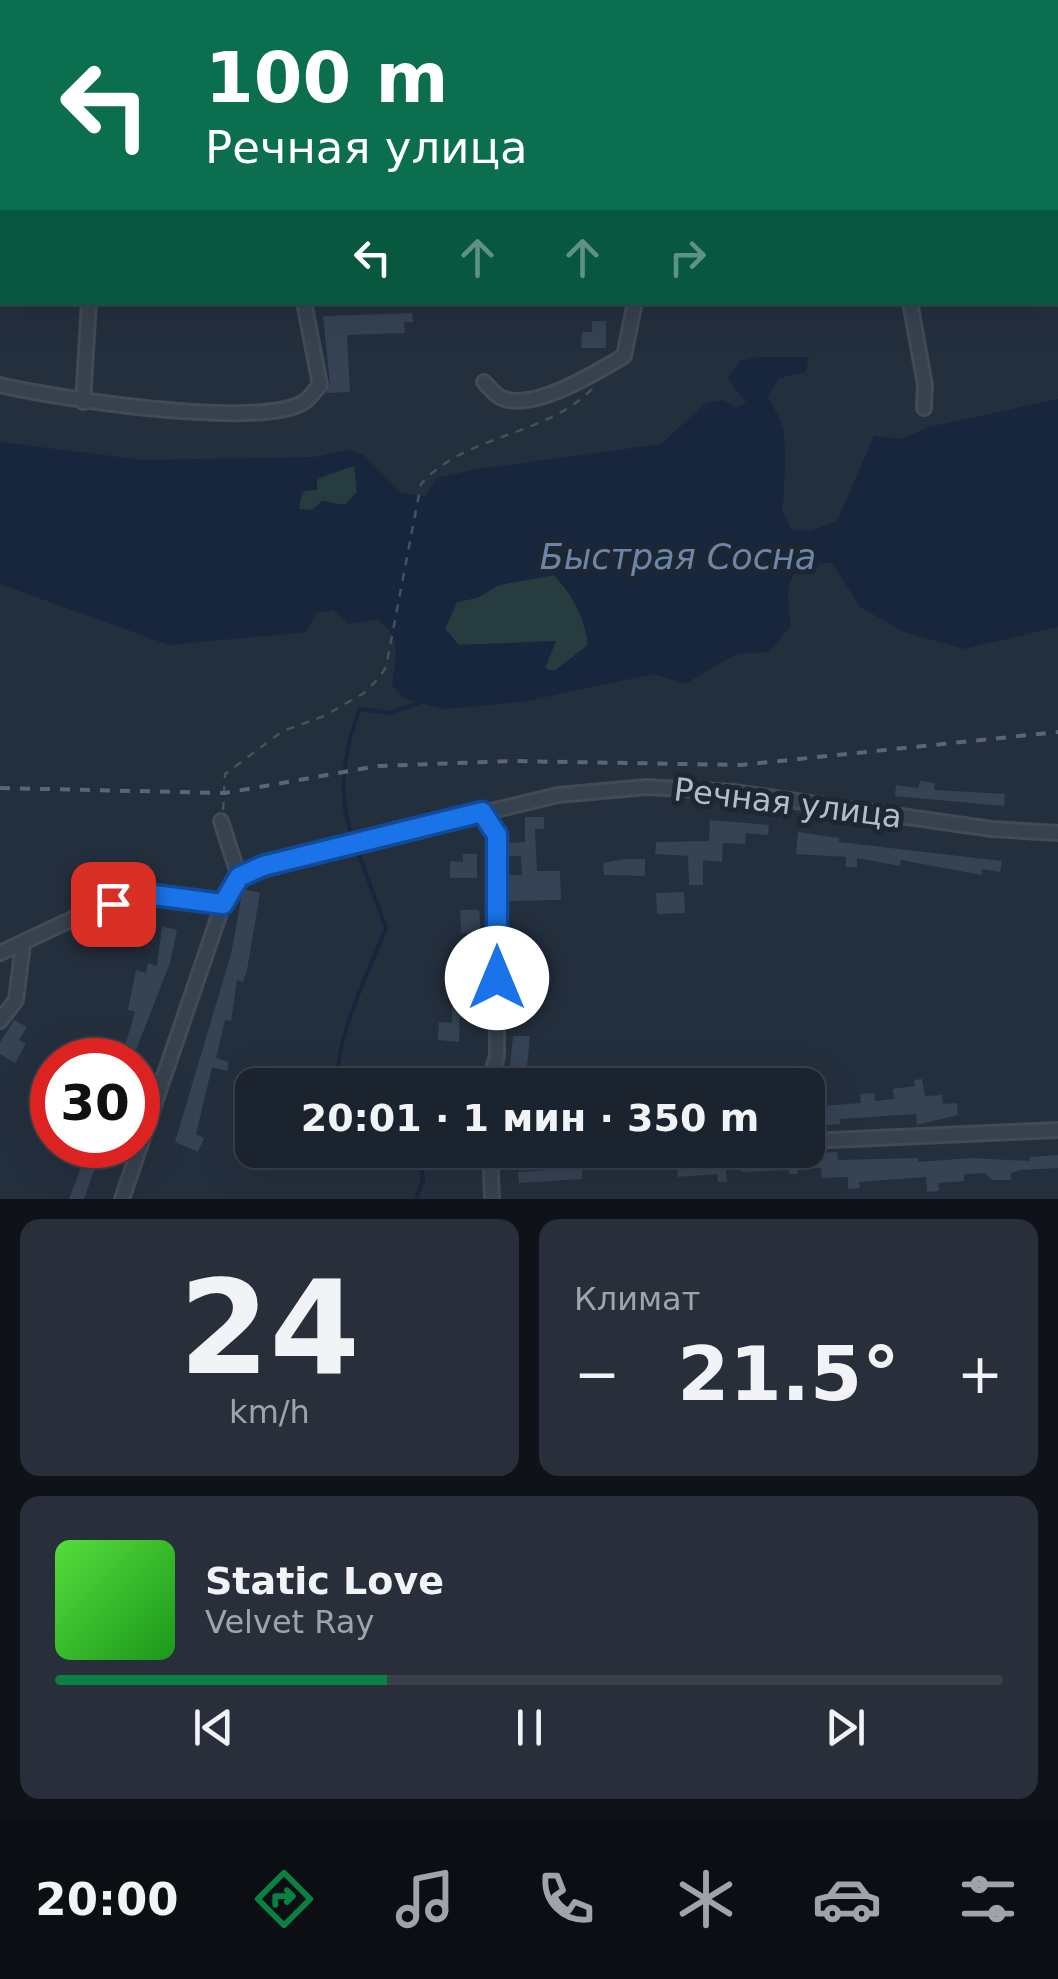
<!DOCTYPE html>
<html lang="ru">
<meta charset="utf-8">
<style>
body{margin:0;font-family:"DejaVu Sans",sans-serif;background:#282f3a;color:#f1f3f6;height:100vh;display:flex;flex-direction:column;font-size:38px;white-space:nowrap}
*{box-sizing:border-box;margin:0}
p{font-size:32px;color:#a0a4aa}
.icon{flex:none;width:55px;height:55px;fill:none;stroke:currentColor;stroke-width:2;stroke-linecap:round;stroke-linejoin:round}
.map{position:relative;height:1199px;overflow:hidden}
.panel{display:flex;flex-direction:column;gap:20px;padding:20px;background:#0f1319;flex:1}
.panel>*{flex:none}
.guide{position:absolute;left:0px;top:0px;width:1060px;height:305px;box-shadow:0 10px 40px #0002,0 0 0 2px #39404a;background:#0b6e4f;color:#fff;overflow:hidden}
.speed{position:absolute;left:30px;top:1038px;display:flex;gap:20px;font-size:50px;font-weight:700;text-align:center}
.speed>*{display:grid;place-content:center;width:130px;height:130px;border-radius:50%;background:#1b232e;box-shadow:0 10px 40px #0002,0 0 0 2px #39404a;line-height:1}
.speed .limit{border:15px solid #d22;background:#fff;color:#111}
.pin{position:absolute;display:grid;place-items:center;width:85px;height:85px;color:#fff;margin:-42px;border-radius:20px;box-shadow:0 5px 15px #0006}
.me{position:absolute;width:110px;margin:-55px;rotate:0deg;stroke-linejoin:round;filter:drop-shadow(0 0 8px #0008)}
.turn{display:flex;align-items:center;gap:35px;height:210px;padding:0 40px;font-size:45px}
.turn .icon{width:130px;height:130px;stroke-width:2.5}
.turn b{display:block;font-size:70px;line-height:85px}
.lanes{display:flex;align-items:center;height:95px;padding:0 40px;background:#0003;justify-content:center;gap:50px;direction:ltr}
.lanes .off{opacity:.35}
.big{font-size:75px;font-weight:800;line-height:1.1}
.panel .card{flex:1;display:flex;flex-direction:column;justify-content:center;gap:15px;min-width:0;padding:0 35px;border-radius:20px;background:#282f3a}
.panel .dial{align-items:center;gap:0}
.dial b{font-size:130px;line-height:1}
.song{display:flex;align-items:center;gap:30px}
.cover{width:120px;height:120px;border-radius:15px;background:linear-gradient(135deg,hsl(110 70% 55%),hsl(120 70% 35%))}
.played{height:10px;border-radius:5px;background:linear-gradient(90deg,#0b8043 35%,#39404a 35%)}
.keys{display:flex;justify-content:space-around;direction:ltr}
.heat{display:flex;justify-content:space-between;align-items:center;font-size:55px;direction:ltr}
.panel .tiles{flex:1;display:grid;gap:20px;grid-template-columns:1fr 1fr}
.card:last-child{grid-column:span 2}
.trip{position:absolute;left:235px;top:1068px;width:590px;height:100px;border-radius:20px;background:#1b232e;box-shadow:0 10px 40px #0002,0 0 0 2px #39404a;font-weight:800;line-height:100px;text-align:center}
.dock{display:flex;height:160px;justify-content:space-around;align-items:center;background:#0b0e12;color:#a0a4aa}
.dock .icon{width:70px;height:70px}
.dock .on{color:#0b8043}
.dock b{font-size:45px;color:#f1f3f6}
.map>svg:first-child{display:block}
.green{fill:#263c3f}
.water{fill:#17263c;fill-rule:evenodd}
.lines{fill:none;stroke-linecap:round;stroke-linejoin:round}
.stream{stroke:#17263c;stroke-width:4}
.building{fill:#364354}
.minor-casing{stroke:#414a57;stroke-width:18}
.path{stroke:#3f5557;stroke-width:2.5;stroke-dasharray:8 8;stroke-linecap:butt}
.minor{stroke:#38414e;stroke-width:12}
.rail{stroke:#5a6575;stroke-width:4;stroke-dasharray:10 10;stroke-linecap:butt}
.route-casing{stroke:#114b97;stroke-width:25}
.route{stroke:#1a73e8;stroke-width:18}
.labels{text-anchor:middle;stroke-width:10;stroke-linejoin:round;paint-order:stroke}
.street-label{font-size:32px;fill:#b4bcc9;stroke:#1d2633}
.water-label{font-size:35px;font-style:italic;fill:#6d86a8;stroke:#1d2633}
</style>
<div class="map">
<svg width="1058" height="1199" viewBox="0 0 1058 1199">
<rect width="100%" height="100%" fill="#242f3e"/>
<path class="green" d="M354,465L357,492L345,505L322,501L312,510L298,509C304,478 328,477 354,465Z
M554,575C573,596 585,617 588,646L554,671L545,669L555,641L459,645L445,628L457,602L477,598L499,585Z"/>
<path class="water" d="M758,357H809L806,372L779,378L768,397C773,407 780,417 783,428C786,435 785,501 782,511L792,530L811,531L837,521L874,436L901,439L929,427L1058,399V627L964,649L904,632L860,607L832,563C785,561 785,587 791,626L769,652L736,654L685,684L654,674L521,702L443,709L405,699L392,685C396,656 402,637 377,619L349,624L333,610L316,613L306,632L169,645L0,584V442L143,460L314,457L347,450L364,455L402,493L425,496L437,478L472,470L661,444L706,403L723,400L737,408L746,402L727,378L740,361ZM354,466L357,492L345,505L322,501L312,510L299,509L302,491L317,490V478ZM554,575C573,596 585,617 588,645L554,671L545,668L556,641L459,645L445,629L457,602L477,598L499,585Z"/>
<g class="lines">
<path class="stream" d="M354,840C336,801 344,748 360,709L389,713L419,703V698
M339,1085C331,1045 371,967 386,928L357,849
M416,1199L423,1180L420,1150"/>
</g>
<path class="building" d="M412,313L413,322H404L405,333L347,335L350,392L326,393L330,384L323,316Z
M592,321H606V348H581L582,332H592Z
M920,781L935,783L934,790L1005,794L1004,806L895,796L896,785L918,788Z
M525,817H544V829H535L537,871H560L561,900L507,901V875H522L521,856H508V843L525,842Z
M710,820L769,825L768,835L746,833L745,844L723,843L722,862L703,860V885H689L688,856L655,854L656,842L709,841Z
M798,832L839,838V842L1002,861L1000,872L982,869V875L901,860L900,866L857,858V867H846V857L796,854Z
M463,854H477V878H450V861L463,862Z
M624,859H645V876L604,875L603,863Z
M243,889L260,893L247,970L243,982L237,980L231,1021L225,1020L219,1045L216,1058L229,1062L227,1071L212,1067L196,1134L204,1138L198,1152L175,1142L231,954Z
M684,892L685,913L657,914L656,893Z
M460,910H479L487,993H476V1013H460L459,1042L438,1040L439,1022L452,1023V983H469L467,933H461Z
M162,926L177,930L170,963L132,1060H121L135,1012L128,1010L136,970L146,973L148,963L157,966Z
M14,1020L27,1027L19,1040L26,1044L15,1063L0,1054V1043Z
M513,1036H530L526,1076H509Z
M922,1079L925,1096L942,1095L943,1104L957,1103L958,1115L917,1125L916,1114L840,1119V1124L827,1125L826,1115L808,1117V1107L861,1103L860,1094L874,1093L875,1101L894,1099L893,1089L915,1086L914,1080Z
M82,1151L99,1156L84,1199H69L84,1160L80,1159Z
M837,1152L838,1160L918,1158V1162L971,1158L1030,1161V1157L1058,1155V1168L1021,1170L1011,1173V1180H992L985,1173L964,1174V1181L938,1183L939,1191L927,1192L926,1177L859,1182L860,1188L848,1189V1177L822,1178L821,1168L797,1169L798,1174H789V1170L742,1172V1162L822,1158V1153Z
M725,1162L727,1182H718L717,1174L678,1177L677,1164Z
M582,1168V1179L519,1183L518,1172Z"/>
<g class="lines">
<g class="minor-casing">
<path id="minor" d="M812,2V0
M0,207H2
M910,302L925,385L924,408
M484,382C489,387 496,396 502,398C533,412 599,371 624,356L635,302
M0,385C55,398 259,430 304,402C310,398 315,390 320,385L304,302
M83,402L89,302
M482,812L497,835V1056L488,1085
M221,821L239,877
M0,953L81,915L145,894L223,904
M0,1021L16,1000L23,944
M808,1141L1058,1130
M490,1150L492,1199
M490,1151L555,1150
M122,1199L223,904L239,877L263,866L558,795L647,787L733,792L992,829L1058,833"/>
</g>
<path class="path" d="M223,810L225,774L283,731L324,716L364,693L379,678L386,667L421,484C465,434 545,437 592,389"/>
<use href="#minor" class="minor"/>
<path class="rail" d="M0,788L225,793L378,766L511,761L741,765L1058,732"/>
</g>
<g class="lines">
<g class="route-casing">
<path id="route" d="M113,904L146,894L223,904L239,877L263,866L482,812L497,835V978"/>
</g>
<use href="#route" class="route"/>
</g>
<g class="labels">
<g class="street-label">
<text transform="translate(788 803) rotate(7)" y="11">Речная улица</text>
</g>
<g class="water-label">
<text x="678" y="569">Быстрая Сосна</text>
</g>
</g>
</svg>
<div class="speed"><div class="limit">30</div></div>
<div class="pin" style="left:113px;top:904px;background:#d93025"><svg class="icon" aria-label="arrive" viewBox="0 0 24 24"><path d="M6 21V4h12l-3 4 3 4H6"/></svg></div>
<svg class="me" style="left:497px;top:978px" viewBox="-20 -20 40 40"><circle r="19" fill="#fff"/><path d="M0-13L10 11 0 6-10 11z" fill="#1a73e8"/></svg>
<div class="trip">20:01 · 1 мин · 350 m</div>
<div class="guide">
<div class="turn"><svg class="icon" aria-label="left" viewBox="0 0 24 24"><path d="M17 20v-9H6M10 6l-5 5 5 5"/></svg><div><b>100 m</b>Речная улица</div></div>
<div class="lanes"><svg class="icon" aria-label="left" viewBox="0 0 24 24"><path d="M17 20v-9H6M10 6l-5 5 5 5"/></svg><svg class="icon off" aria-label="ahead" viewBox="0 0 24 24"><path d="M12 20V5M6 11l6-6 6 6"/></svg><svg class="icon off" aria-label="ahead" viewBox="0 0 24 24"><path d="M12 20V5M6 11l6-6 6 6"/></svg><svg class="icon off" aria-label="right" viewBox="0 0 24 24"><path d="M7 20v-9h11M14 6l5 5-5 5"/></svg></div>
</div>
</div>
<section class="panel">
<div class="tiles">
<div class="card dial"><b>24</b><p>km/h</p></div>
<div class="card"><p>Климат</p>
<div class="heat"><a>−</a><b class="big">21.5°</b><a>+</a></div>
</div>
<div class="card">
<div class="song"><i class="cover"></i><div><b>Static Love</b><p>Velvet Ray</p></div></div>
<div class="played"></div>
<div class="keys"><svg class="icon" aria-label="previous" viewBox="0 0 24 24"><path d="M18 5L8 12l10 7zM5 5v14"/></svg><svg class="icon" aria-label="pause" viewBox="0 0 24 24"><path d="M8 5v14M16 5v14"/></svg><svg class="icon" aria-label="next" viewBox="0 0 24 24"><path d="M6 5l10 7-10 7zM19 5v14"/></svg></div>
</div>
</div>
</section>
<nav class="dock">
<b>20:00</b>
<svg class="icon on" aria-label="directions" viewBox="0 0 24 24"><path d="M12 3l9 9-9 9-9-9zM9 14v-3h6M13 9l2 2-2 2"/></svg>
<svg class="icon" aria-label="music" viewBox="0 0 24 24"><path d="M9 18V5l10-2v13"/><circle cx="6" cy="18" r="3"/><circle cx="16" cy="16" r="3"/></svg>
<svg class="icon" aria-label="phone" viewBox="0 0 24 24"><path d="M5 4h4l2 5-3 2q2 4 5 5l2-3 5 2v4C11 20 4 13 5 4z"/></svg>
<svg class="icon" aria-label="climate" viewBox="0 0 24 24"><path d="M12 3v18M4 7l16 10M4 17L20 7"/></svg>
<svg class="icon" aria-label="car" viewBox="0 0 24 24"><path d="M5 17H2v-5l4-1 3-4h7l3 4 3 1v5h-3M9 17h6M6 11h13"/><circle cx="7" cy="17" r="2"/><circle cx="17" cy="17" r="2"/></svg>
<svg class="icon" aria-label="filters" viewBox="0 0 24 24"><path d="M4 7h16M4 17h16"/><circle cx="9" cy="7" r="2"/><circle cx="15" cy="17" r="2"/></svg>
</nav>
